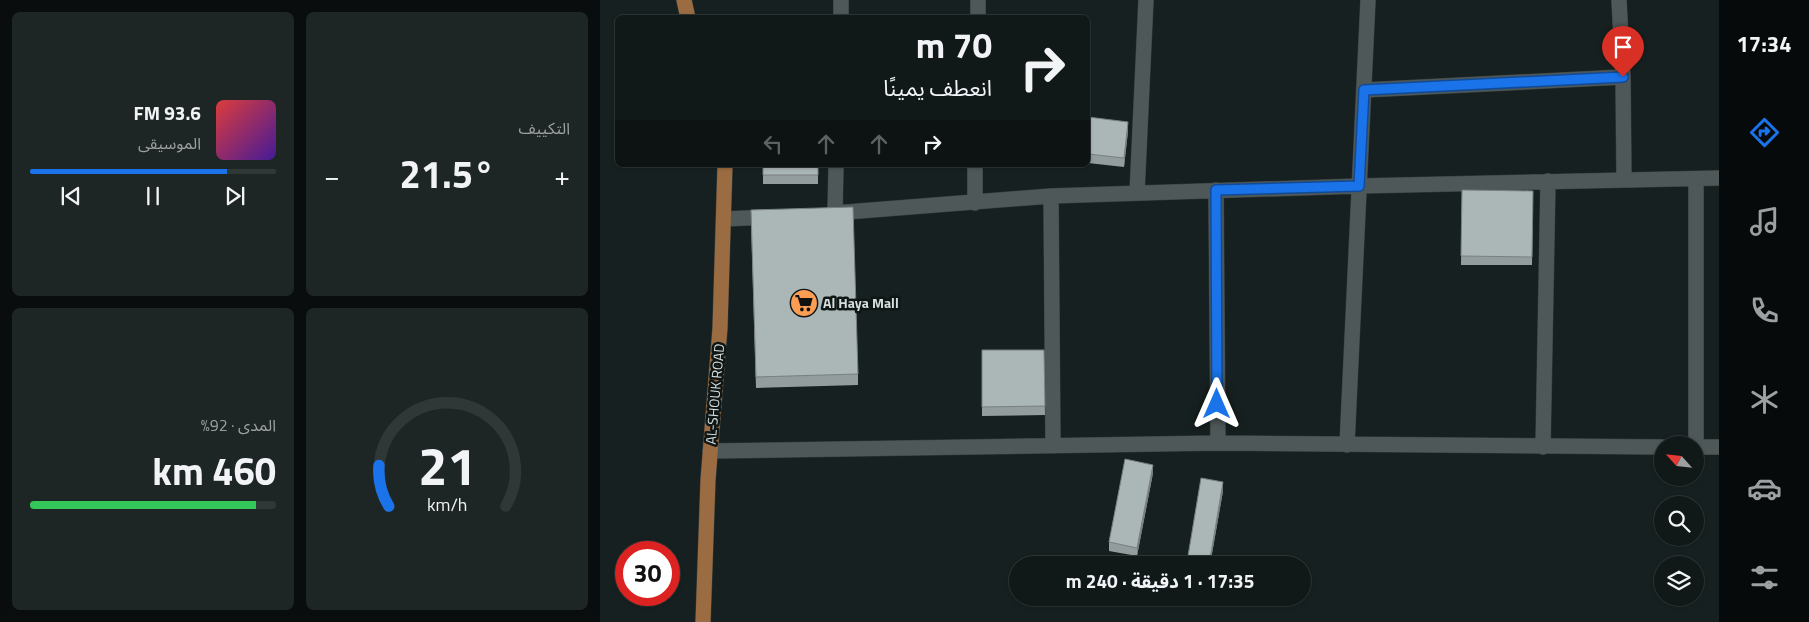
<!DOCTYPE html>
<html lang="ar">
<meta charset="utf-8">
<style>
body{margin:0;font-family:"Titillium Web","Noto Sans Arabic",sans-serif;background:#1e2525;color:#f1f3f6;direction:rtl;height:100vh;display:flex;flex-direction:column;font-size:19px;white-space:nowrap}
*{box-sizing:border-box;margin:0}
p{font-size:16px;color:#9ca0a2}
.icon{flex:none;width:28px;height:28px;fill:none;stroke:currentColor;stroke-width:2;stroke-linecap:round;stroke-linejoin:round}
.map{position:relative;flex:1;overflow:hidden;direction:ltr}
.side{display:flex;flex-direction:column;gap:12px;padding:12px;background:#090d0d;width:600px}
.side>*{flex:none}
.hud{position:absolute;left:15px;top:15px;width:475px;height:152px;border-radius:8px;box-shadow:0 1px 4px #0004,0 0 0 1px #303737;direction:rtl;background:#111818;color:#f1f3f6;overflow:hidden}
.needle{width:32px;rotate:297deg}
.tools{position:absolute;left:1054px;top:436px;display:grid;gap:10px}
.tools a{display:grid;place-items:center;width:50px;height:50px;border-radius:50%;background:#111818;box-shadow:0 1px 4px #0004,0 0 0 1px #303737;font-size:25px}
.speed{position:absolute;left:15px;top:541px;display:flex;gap:10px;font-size:25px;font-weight:700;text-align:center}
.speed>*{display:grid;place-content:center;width:65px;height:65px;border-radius:50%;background:#111818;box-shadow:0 1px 4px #0004,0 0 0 1px #303737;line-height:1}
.speed .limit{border:8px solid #d22;background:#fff;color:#111}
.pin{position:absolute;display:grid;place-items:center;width:42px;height:42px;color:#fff;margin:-51px -21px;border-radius:50% 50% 50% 0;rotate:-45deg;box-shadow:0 0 5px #0007}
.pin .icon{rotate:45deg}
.me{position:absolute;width:55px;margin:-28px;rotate:0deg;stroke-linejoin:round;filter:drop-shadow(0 0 4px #0008)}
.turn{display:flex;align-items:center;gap:18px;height:105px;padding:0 15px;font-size:22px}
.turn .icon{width:65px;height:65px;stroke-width:2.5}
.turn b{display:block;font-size:35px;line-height:42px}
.lanes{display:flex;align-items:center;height:48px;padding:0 15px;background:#0003;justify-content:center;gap:25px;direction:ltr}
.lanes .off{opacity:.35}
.big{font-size:38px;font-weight:700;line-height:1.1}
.side .card{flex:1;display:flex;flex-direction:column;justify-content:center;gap:8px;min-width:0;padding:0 18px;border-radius:8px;background:#1e2525}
.side .dial{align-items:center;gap:0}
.dial svg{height:130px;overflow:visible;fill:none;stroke:#303737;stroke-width:7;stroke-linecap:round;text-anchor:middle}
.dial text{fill:#f1f3f6;stroke:none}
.song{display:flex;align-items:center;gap:15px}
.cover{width:60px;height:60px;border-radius:8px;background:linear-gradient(135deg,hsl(0 70% 55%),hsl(260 70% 35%))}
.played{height:5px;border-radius:2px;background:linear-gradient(90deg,#1a73e8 80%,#303737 80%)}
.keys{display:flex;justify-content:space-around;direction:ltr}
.heat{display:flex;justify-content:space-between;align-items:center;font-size:28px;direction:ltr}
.charge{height:8px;border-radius:4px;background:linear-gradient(90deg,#34c759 92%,#303737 0)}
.side .tiles{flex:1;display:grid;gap:12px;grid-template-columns:repeat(2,1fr)}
.trip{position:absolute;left:409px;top:556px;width:302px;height:50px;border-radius:25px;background:#111818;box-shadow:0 1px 4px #0004,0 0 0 1px #303737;font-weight:700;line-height:50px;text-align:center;direction:rtl}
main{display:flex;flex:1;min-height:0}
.dock{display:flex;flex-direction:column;width:90px;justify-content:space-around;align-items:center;background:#070a0a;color:#9ca0a2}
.dock .icon{width:35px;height:35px}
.dock .current{color:#1a73e8}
.dock b{font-size:22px;color:#f1f3f6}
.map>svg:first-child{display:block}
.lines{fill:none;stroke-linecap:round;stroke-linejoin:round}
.minor-casing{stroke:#363c3c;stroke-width:16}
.major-casing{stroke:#363c3c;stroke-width:16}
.minor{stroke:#4e5858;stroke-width:15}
.major{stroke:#9b6c41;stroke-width:15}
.wall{fill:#939d9d}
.shaded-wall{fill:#787f80}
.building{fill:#abb6b7;stroke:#787f80}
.route-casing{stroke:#114b97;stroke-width:12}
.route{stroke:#1a73e8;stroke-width:9}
.labels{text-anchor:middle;stroke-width:5;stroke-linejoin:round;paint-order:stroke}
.poi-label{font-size:14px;font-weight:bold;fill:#d8dede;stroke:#0e1616;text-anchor:start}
.street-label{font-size:14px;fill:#d8dede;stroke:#0e1616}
</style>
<main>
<nav class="dock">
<b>17:34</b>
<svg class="icon current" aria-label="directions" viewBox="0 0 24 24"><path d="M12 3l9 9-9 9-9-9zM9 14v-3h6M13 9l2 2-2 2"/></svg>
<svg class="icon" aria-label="music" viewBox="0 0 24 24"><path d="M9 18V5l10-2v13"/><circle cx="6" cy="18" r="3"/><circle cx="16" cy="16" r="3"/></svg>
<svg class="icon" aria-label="phone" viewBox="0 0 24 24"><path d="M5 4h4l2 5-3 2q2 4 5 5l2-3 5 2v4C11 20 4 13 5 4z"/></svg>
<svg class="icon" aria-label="climate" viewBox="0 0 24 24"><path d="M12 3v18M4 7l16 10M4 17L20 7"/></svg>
<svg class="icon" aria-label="car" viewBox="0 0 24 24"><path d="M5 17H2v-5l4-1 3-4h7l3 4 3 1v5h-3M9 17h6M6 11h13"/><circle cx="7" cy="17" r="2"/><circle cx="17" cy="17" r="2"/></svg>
<svg class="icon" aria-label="filters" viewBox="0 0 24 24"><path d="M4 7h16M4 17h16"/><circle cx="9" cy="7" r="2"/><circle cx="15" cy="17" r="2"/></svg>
</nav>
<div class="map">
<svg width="1119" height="622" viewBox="0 0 1119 622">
<rect width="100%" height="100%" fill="#172020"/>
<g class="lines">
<g class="minor-casing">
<path id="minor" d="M1019,0L1023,77L1024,180
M241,18V0
M378,18V0
M764,90L1023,77
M616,190L618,443
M537,193L546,0
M451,196L453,446
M375,203V165
M234,213L451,196L759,186L1119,178
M235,213L236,165
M124,219L171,217
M747,445L768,0
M943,447L948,181
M1095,447H1119
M1096,447V179
M110,451L618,443L1062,447"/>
</g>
<g class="major-casing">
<path id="major" d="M84,0L88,18
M103,622L108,480L120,328L125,165"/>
</g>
<use href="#minor" class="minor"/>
<use href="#major" class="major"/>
</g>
<path class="wall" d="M488,117L528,131L524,167L488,163Z
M163,165H218V184H163Z
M862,190L933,191L932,265H861Z
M151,222L258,374V385L156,388Z
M382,350H444L445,415L382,416Z
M553,473L537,556L509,551V542Z
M623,491L610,565H587V562Z"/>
<path class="shaded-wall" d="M528,122V131L524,167V158Z
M553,465V473L537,556V548Z
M623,482V491L610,565H609Z"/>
<path class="building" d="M488,117L528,122L524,158L488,154Z
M163,165H218V175H163Z
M862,190L933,191L932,257L861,256Z
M253,207L258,374L156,377L151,210Z
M382,350H444L445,406L382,407Z
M525,459L553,465L537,548L509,542Z
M601,478L623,482L609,565L587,562Z"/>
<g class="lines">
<g class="route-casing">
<path id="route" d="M617,404L616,190L759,186L764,90L1023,77"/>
</g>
<use href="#route" class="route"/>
</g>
<defs>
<g id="supermarket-disc" transform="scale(1.4375)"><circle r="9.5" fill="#fc9d53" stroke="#0e1616"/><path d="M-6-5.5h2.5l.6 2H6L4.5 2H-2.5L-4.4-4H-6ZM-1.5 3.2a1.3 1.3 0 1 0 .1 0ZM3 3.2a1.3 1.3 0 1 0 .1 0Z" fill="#111"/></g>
</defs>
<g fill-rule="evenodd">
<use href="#supermarket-disc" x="204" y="303"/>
</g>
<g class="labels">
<g class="poi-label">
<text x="223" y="308">Al Haya Mall</text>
</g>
<g class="street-label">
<text transform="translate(115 394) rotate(-85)" y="5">AL-SHOUK ROAD</text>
</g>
</g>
</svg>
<div class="tools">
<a><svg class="needle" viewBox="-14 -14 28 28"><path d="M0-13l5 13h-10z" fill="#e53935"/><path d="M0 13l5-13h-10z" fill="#9ca0a2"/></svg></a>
<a><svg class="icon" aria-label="search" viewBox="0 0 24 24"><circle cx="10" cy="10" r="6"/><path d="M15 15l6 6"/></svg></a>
<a><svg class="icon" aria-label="layers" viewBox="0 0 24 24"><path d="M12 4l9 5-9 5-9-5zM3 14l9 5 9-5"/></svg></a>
</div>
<div class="speed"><div class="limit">30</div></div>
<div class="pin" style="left:1023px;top:77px;background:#d93025"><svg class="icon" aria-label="arrive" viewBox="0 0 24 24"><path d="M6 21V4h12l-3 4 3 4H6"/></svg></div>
<svg class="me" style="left:617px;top:404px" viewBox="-20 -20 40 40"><path d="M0-17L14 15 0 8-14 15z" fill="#1a73e8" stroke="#fff" stroke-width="4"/></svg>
<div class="trip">17:35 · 1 دقيقة · 240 m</div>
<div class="hud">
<div class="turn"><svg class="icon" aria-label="right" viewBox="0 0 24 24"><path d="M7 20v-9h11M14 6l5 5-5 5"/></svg><div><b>70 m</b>انعطف يمينًا</div></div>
<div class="lanes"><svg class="icon off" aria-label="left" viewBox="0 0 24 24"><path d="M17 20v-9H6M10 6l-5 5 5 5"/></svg><svg class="icon off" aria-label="ahead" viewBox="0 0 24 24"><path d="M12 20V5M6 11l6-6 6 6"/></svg><svg class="icon off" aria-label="ahead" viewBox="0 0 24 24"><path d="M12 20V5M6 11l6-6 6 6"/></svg><svg class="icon" aria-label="right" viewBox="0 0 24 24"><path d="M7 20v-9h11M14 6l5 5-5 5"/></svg></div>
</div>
</div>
<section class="side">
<div class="tiles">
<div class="card"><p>التكييف</p>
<div class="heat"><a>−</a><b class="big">21.5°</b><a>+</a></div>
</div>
<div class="card">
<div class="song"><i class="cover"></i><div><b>93.6 FM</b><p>الموسيقى</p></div></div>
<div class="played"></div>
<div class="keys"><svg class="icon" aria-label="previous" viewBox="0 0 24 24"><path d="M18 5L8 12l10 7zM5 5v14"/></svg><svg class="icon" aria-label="pause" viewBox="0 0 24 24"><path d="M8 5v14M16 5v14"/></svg><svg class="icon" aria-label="next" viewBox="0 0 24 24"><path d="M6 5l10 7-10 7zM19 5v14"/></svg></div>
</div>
<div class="card dial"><svg viewBox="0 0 100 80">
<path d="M14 69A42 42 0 1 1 86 69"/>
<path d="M14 69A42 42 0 0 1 8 44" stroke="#1a73e8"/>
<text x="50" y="56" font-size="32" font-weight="700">21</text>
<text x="50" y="72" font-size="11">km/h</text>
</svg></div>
<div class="card"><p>المدى · 92%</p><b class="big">460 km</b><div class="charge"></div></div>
</div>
</section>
</main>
